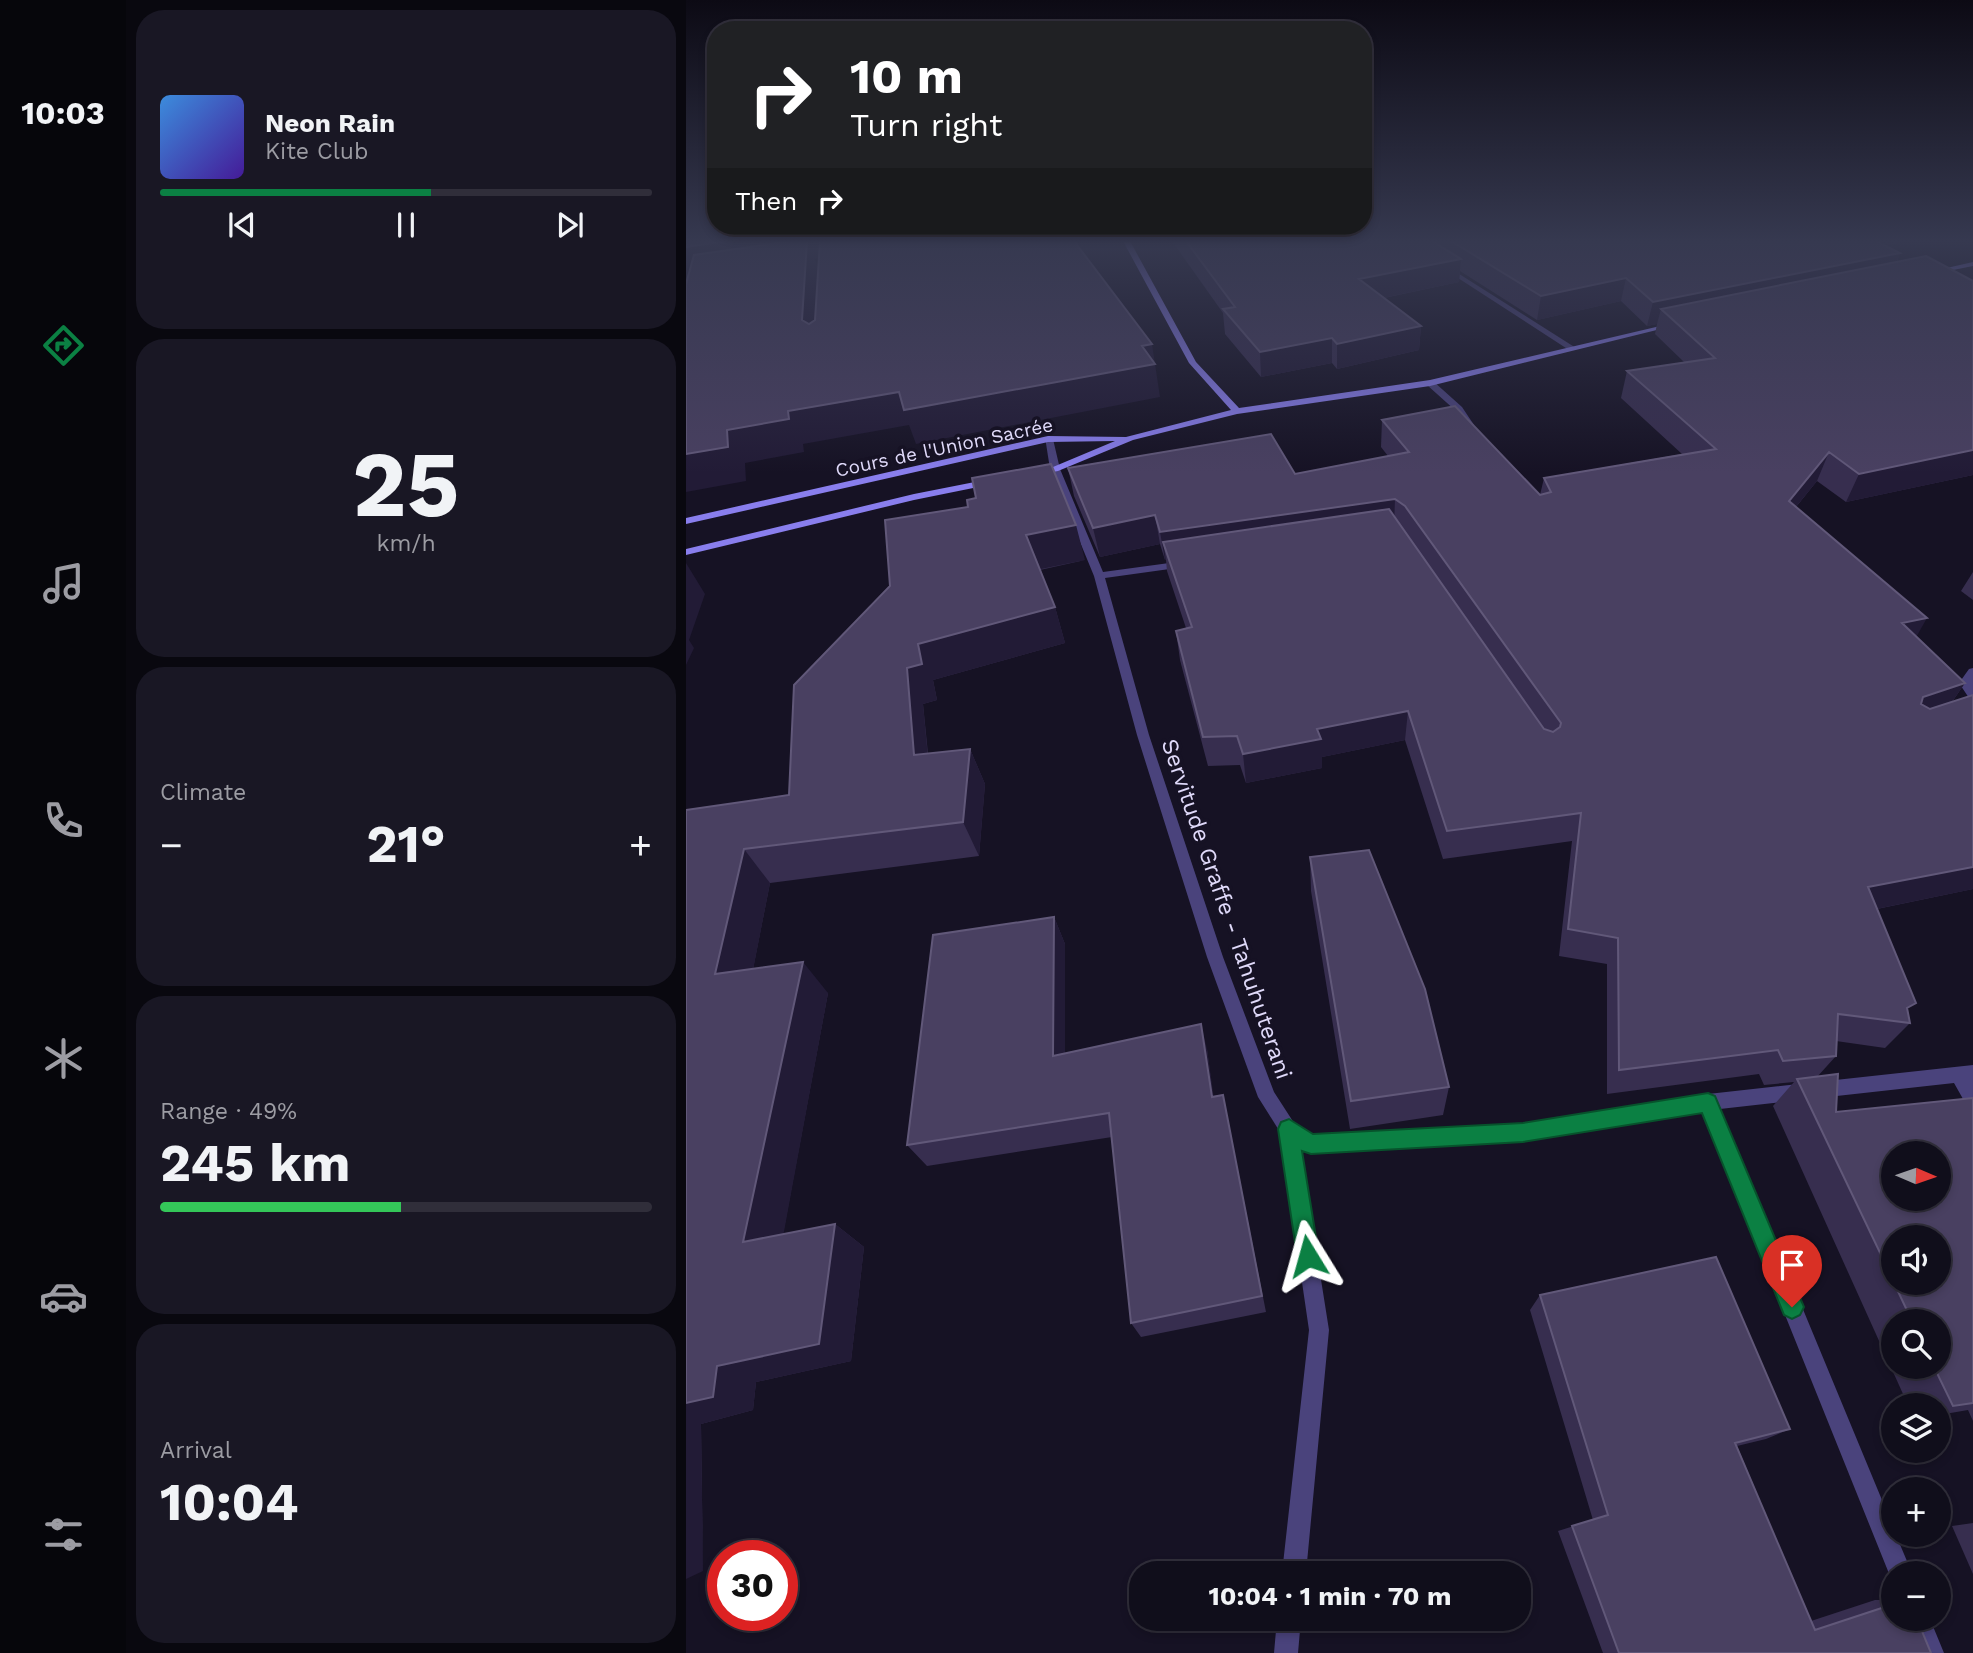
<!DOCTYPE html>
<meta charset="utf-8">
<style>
body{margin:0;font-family:"Work Sans",sans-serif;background:#191724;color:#f1f3f6;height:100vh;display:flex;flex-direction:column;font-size:26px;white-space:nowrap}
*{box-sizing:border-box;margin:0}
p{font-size:23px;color:#9c9ca3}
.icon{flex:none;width:38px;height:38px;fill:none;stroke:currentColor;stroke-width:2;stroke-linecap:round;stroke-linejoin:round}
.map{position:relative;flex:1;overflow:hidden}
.details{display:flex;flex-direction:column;gap:10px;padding:10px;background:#09080f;width:560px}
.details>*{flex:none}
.top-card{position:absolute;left:21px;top:21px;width:665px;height:214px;border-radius:28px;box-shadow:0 4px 10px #0003,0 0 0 2px #302e3a;background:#202124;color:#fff;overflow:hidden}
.needle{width:46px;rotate:92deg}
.tools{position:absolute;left:1195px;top:1141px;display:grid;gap:14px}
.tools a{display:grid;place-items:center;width:70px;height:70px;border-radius:50%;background:#100e1b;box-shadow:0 4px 10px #0003,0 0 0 2px #302e3a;font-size:35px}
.speed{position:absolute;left:21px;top:1540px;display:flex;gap:14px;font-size:35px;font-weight:700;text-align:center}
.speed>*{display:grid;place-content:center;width:91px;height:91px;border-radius:50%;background:#100e1b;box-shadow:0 4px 10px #0003,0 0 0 2px #302e3a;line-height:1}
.speed .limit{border:10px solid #d22;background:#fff;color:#111}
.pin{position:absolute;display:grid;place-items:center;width:60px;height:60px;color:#fff;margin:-72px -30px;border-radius:50% 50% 50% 0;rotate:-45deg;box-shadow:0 0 7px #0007}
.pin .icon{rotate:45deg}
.me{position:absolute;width:77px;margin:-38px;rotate:352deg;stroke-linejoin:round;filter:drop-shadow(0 0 5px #0008)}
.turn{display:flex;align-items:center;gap:24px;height:147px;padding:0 28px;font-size:32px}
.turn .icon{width:91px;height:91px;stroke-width:2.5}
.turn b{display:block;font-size:49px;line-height:60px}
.then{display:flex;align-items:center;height:66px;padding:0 28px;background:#0003;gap:14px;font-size:26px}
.big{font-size:52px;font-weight:700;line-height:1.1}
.details .card{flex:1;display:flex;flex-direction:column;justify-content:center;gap:10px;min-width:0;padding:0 24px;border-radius:28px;background:#191724}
.details .dial{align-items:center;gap:0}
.dial b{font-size:91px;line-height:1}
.song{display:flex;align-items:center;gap:21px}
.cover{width:84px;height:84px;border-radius:10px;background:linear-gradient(135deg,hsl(210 70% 55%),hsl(260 70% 35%))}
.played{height:7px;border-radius:4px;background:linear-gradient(90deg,#0b8043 55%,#302e3a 55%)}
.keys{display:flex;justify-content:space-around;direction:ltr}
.heat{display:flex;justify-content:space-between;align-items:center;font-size:38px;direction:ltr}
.charge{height:10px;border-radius:5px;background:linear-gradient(90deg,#34c759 49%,#302e3a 0)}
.trip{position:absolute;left:443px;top:1561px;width:402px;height:70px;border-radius:28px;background:#100e1b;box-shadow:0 4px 10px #0003,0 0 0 2px #302e3a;font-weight:700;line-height:70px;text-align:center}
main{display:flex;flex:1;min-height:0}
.tab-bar{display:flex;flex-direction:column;width:126px;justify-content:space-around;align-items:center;background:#06060b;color:#9c9ca3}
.tab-bar .icon{width:49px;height:49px}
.tab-bar .on{color:#0b8043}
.tab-bar b{font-size:32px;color:#f1f3f6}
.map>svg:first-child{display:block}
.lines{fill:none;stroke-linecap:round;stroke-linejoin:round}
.minor{fill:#4a437c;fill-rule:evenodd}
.secondary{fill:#897eed;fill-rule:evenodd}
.wall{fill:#372e4f;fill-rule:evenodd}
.shaded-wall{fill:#221b36}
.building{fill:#494061;stroke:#615879;stroke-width:2;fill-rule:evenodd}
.route{fill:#0b8043;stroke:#07532c;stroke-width:2}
.labels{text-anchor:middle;stroke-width:7;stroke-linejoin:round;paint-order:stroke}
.far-street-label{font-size:19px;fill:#e0dafa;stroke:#161224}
.street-label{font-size:23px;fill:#e0dafa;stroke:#161224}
</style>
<main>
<nav class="tab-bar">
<b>10:03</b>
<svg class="icon on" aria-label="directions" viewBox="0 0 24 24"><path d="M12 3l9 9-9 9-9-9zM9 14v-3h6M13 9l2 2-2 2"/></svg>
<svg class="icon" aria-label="music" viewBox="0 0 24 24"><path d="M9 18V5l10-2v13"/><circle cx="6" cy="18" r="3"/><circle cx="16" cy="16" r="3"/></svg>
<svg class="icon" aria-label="phone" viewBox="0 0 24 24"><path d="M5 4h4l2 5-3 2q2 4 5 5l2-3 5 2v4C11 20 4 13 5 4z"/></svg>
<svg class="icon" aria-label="climate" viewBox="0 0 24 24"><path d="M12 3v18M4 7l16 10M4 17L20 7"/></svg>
<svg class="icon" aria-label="car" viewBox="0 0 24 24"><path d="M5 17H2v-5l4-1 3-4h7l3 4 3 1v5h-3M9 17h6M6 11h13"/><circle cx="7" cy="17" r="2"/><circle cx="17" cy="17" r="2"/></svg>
<svg class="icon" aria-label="filters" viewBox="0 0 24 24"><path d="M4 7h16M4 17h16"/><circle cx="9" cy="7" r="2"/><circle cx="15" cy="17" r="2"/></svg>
</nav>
<section class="details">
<div class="card">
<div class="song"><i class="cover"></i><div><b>Neon Rain</b><p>Kite Club</p></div></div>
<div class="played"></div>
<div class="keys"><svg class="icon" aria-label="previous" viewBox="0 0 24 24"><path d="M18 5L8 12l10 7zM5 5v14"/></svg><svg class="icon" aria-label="pause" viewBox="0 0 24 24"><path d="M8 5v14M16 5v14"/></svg><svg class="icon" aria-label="next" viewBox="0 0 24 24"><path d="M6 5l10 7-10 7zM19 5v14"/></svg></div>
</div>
<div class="card dial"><b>25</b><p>km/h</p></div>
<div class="card"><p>Climate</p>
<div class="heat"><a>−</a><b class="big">21°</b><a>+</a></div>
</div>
<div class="card"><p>Range · 49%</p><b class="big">245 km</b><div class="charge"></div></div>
<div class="card"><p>Arrival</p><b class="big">10:04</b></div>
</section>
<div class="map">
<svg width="1287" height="1653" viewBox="0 0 1287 1653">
<rect width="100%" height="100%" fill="#161224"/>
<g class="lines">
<path class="minor" d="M755,265H759L890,348L883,350L755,267Z
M741,381H747L776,407L788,425L787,427H781L770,411L741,385Z
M359,437L367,439L374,469L417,572L498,561L503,564L498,567L419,578L463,735L537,957L588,1092L608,1123L627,1135L837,1123L1022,1094L1287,1065V1108L1281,1106L1268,1083L1034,1109L1208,1529V1535H1210L1226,1573H1208V1582L1206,1581L1017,1111L837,1141L625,1153L614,1147L643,1330L620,1573H596L623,1330L594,1132L572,1097L521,957L451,735L408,576L364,469Z
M1287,668V699L1283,698L1273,683L1283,669Z
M591,1619H615L612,1653H588Z
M1220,1619H1244L1258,1653H1234Z"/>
<path class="secondary" d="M437,241H444L510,362L553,408L744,380L987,323L991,325L744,386L551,414L447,440L372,471L351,475L346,472L367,467L429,441L362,442L0,524V518L362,436L440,437L545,410L503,363Z
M1287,262V266L1247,274L1243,272Z
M304,479L307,480V484L228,500L0,555V549L228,494Z"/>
</g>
<path class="wall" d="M486,241H1218L1199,246L1214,253L1211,262L1287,281V475L1160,502L1131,481L1110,507L1230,637L1279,683L1266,702L1287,695V889L1191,909L1222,1011L1224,1023L1199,1048L1150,1041V1056L1131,1077L1150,1112L1287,1098V1421L1282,1410L1253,1415V1405H1222L1087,1106L1108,1082L1078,1085L1073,1074L921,1094V964L873,956L886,841L757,859L719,740L636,757V768L560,783L554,765L522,766L494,660L490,631L500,628L481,571L480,560H479L474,544L414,557L388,496L382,468L609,474L702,456L695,447L696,420L854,495L858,478L996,454L935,398L941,371L998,362L969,334L971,324L961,326L935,301L851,320L774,271L773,282L698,298L735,326L733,350L651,369L646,363L575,377L539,334L537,313ZM1208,1321H1253V1367H1208Z
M399,560L354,570L369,607L379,643L247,680L251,700L237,704L242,754L284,749L299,784L293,856L84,883L67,969L142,993L97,1234L149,1224L178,1247L165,1361L70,1382L67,1410L15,1424L17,1571L0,810L103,795L204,586Z
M1287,572V600L1275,591Z
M624,857L763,1087L757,1115L664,1129L625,891Z
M368,917L379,944V1053L521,1049L527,1096L537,1095L580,1312L455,1337L445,1323L426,1137L241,1166L221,1145Z
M854,1295L1104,1429L1080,1439L1051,1446L1125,1621L1189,1600H1208V1619L1245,1653H917L872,1531L907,1520L844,1310Z
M1287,1523V1574L1266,1526Z"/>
<path class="shaded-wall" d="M40,241H246L129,259L132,268L128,351L0,323V247Z
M1191,241H1218L1188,248Z
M1214,253L1205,276L975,309L971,324L961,326L967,302Z
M775,259L773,282L673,303V279Z
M940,278L935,301L851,320L855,296Z
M735,326L733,350L651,369V344Z
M646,338V363L575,377L574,352Z
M466,344L474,397L230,444L223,425L117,444L118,452L59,463L60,481L0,492V454L41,430L102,411Z
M1287,450V475L1160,502L1173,474Z
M1143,452L1131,481L1091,530L1103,501Z
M709,499L708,527L477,542L480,560H479L474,532Z
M469,515L474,544L414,557L407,528Z
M390,525L399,560L350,570L340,535Z
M0,563L19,594L3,640L8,648L0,665Z
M369,607L379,643L247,680L251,700L237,704L245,790L228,755L221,668L232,644Z
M1241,618L1224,648L1216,623Z
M1279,683L1259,712L1218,727L1237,697Z
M722,711L719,740L636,757V768L560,783L557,754L631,729Z
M284,749L299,784L293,856L277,822Z
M58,849L84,883L60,1006L29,974Z
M1287,867V889L1161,915L1182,887Z
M368,917L379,944V1080L367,1056Z
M117,962L142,993L92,1264L57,1242Z
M515,1024L521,1049L531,1120L526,1097Z
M149,1224L178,1247L165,1361L70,1382L67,1410L15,1424L17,1571L0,1579V1403Z"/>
<path class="building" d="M0,241H40L0,247Z
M105,241H121L116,320L123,324L129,320L134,241H388L466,344L456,346L469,364L218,410L213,392L102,411L103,419L41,430L42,447L0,454V284L8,255Z
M500,241H746L775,259L673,279L735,326L651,344L646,338L574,352L537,309L549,307Z
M765,241H1190L1214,253L967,302L940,278L855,296Z
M1240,256L1287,281V450L1173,474L1143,452L1103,501L1241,618L1216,623L1279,683L1237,697L1235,704L1244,709L1287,695V867L1182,887L1230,1003L1221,1008L1224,1023L1152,1014L1150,1056L1097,1061L1092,1050L933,1070L932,938L882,929L895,813L761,831L722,711L631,729L635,739L557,754L551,736L517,737L490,631L506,627L477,542L703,509L858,729L867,732L874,727L875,723L719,506L709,499L474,532L469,515L407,528L382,468L585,434L609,474L723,452L696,420L769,406L854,495L865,492L858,478L1030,449L941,371L1029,358L975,309Z
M365,464L390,525L340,535L369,607L232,644L236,664L221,668L228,755L284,749L277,822L58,849L29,974L117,962L57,1242L149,1224L133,1344L31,1366L27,1397L0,1403V810L103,795L108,685L204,586L199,520L282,507L281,500L290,498L286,478Z
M683,850L739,989L763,1087L665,1101L624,857Z
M368,917L367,1056L515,1024L526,1097L537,1095L576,1296L445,1323L423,1113L221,1145L247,935Z
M1152,1074L1150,1112L1287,1098V1403L1267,1406L1248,1367H1253V1321H1226L1208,1283H1253V1237H1208V1282L1111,1079ZM1208,1153H1253V1199H1208Z
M1030,1257L1104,1429L1049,1443L1129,1630L1208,1604V1619H1231L1245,1653H933L886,1526L922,1515L854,1295Z"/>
<linearGradient id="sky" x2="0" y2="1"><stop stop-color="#0c0a14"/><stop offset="0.51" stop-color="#363950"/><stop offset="1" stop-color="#363950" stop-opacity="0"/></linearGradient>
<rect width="1287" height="473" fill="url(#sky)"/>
<path class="route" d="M1022,1093L1029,1096L1118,1307L1114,1315L1106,1319L1098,1315L1016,1113L837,1142L625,1154L616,1151L633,1256L630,1264L622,1267L615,1264L611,1256L592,1129L595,1122L603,1119L627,1134L837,1123Z"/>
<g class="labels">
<g class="far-street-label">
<text transform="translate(258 447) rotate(-12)" y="7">Cours de l'Union Sacrée</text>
</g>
<g class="street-label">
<text transform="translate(541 909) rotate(71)" y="8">Servitude Graffe - Tahuhuterani</text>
</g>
</g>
</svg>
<div class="tools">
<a><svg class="needle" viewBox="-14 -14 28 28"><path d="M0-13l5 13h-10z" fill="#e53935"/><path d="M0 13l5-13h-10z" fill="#9c9ca3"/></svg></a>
<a><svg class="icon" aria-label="sound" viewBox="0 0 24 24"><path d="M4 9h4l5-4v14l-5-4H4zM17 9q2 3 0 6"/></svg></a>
<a><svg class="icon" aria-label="search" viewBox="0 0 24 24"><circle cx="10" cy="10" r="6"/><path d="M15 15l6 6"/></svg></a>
<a><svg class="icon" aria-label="layers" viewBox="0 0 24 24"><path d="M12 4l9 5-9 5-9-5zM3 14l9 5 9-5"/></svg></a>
<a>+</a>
<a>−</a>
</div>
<div class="speed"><div class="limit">30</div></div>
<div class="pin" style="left:1106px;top:1307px;background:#d93025"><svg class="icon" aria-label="arrive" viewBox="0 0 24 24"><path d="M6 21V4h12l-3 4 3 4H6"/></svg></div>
<svg class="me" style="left:622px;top:1256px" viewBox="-20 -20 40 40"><path d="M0-17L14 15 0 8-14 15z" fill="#0b8043" stroke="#fff" stroke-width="4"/></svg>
<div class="trip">10:04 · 1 min · 70 m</div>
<div class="top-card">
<div class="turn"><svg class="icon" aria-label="right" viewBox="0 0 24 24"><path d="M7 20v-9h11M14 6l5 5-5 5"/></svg><div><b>10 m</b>Turn right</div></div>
<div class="then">Then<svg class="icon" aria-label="right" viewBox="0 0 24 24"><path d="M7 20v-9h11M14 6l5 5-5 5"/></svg></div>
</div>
</div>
</main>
